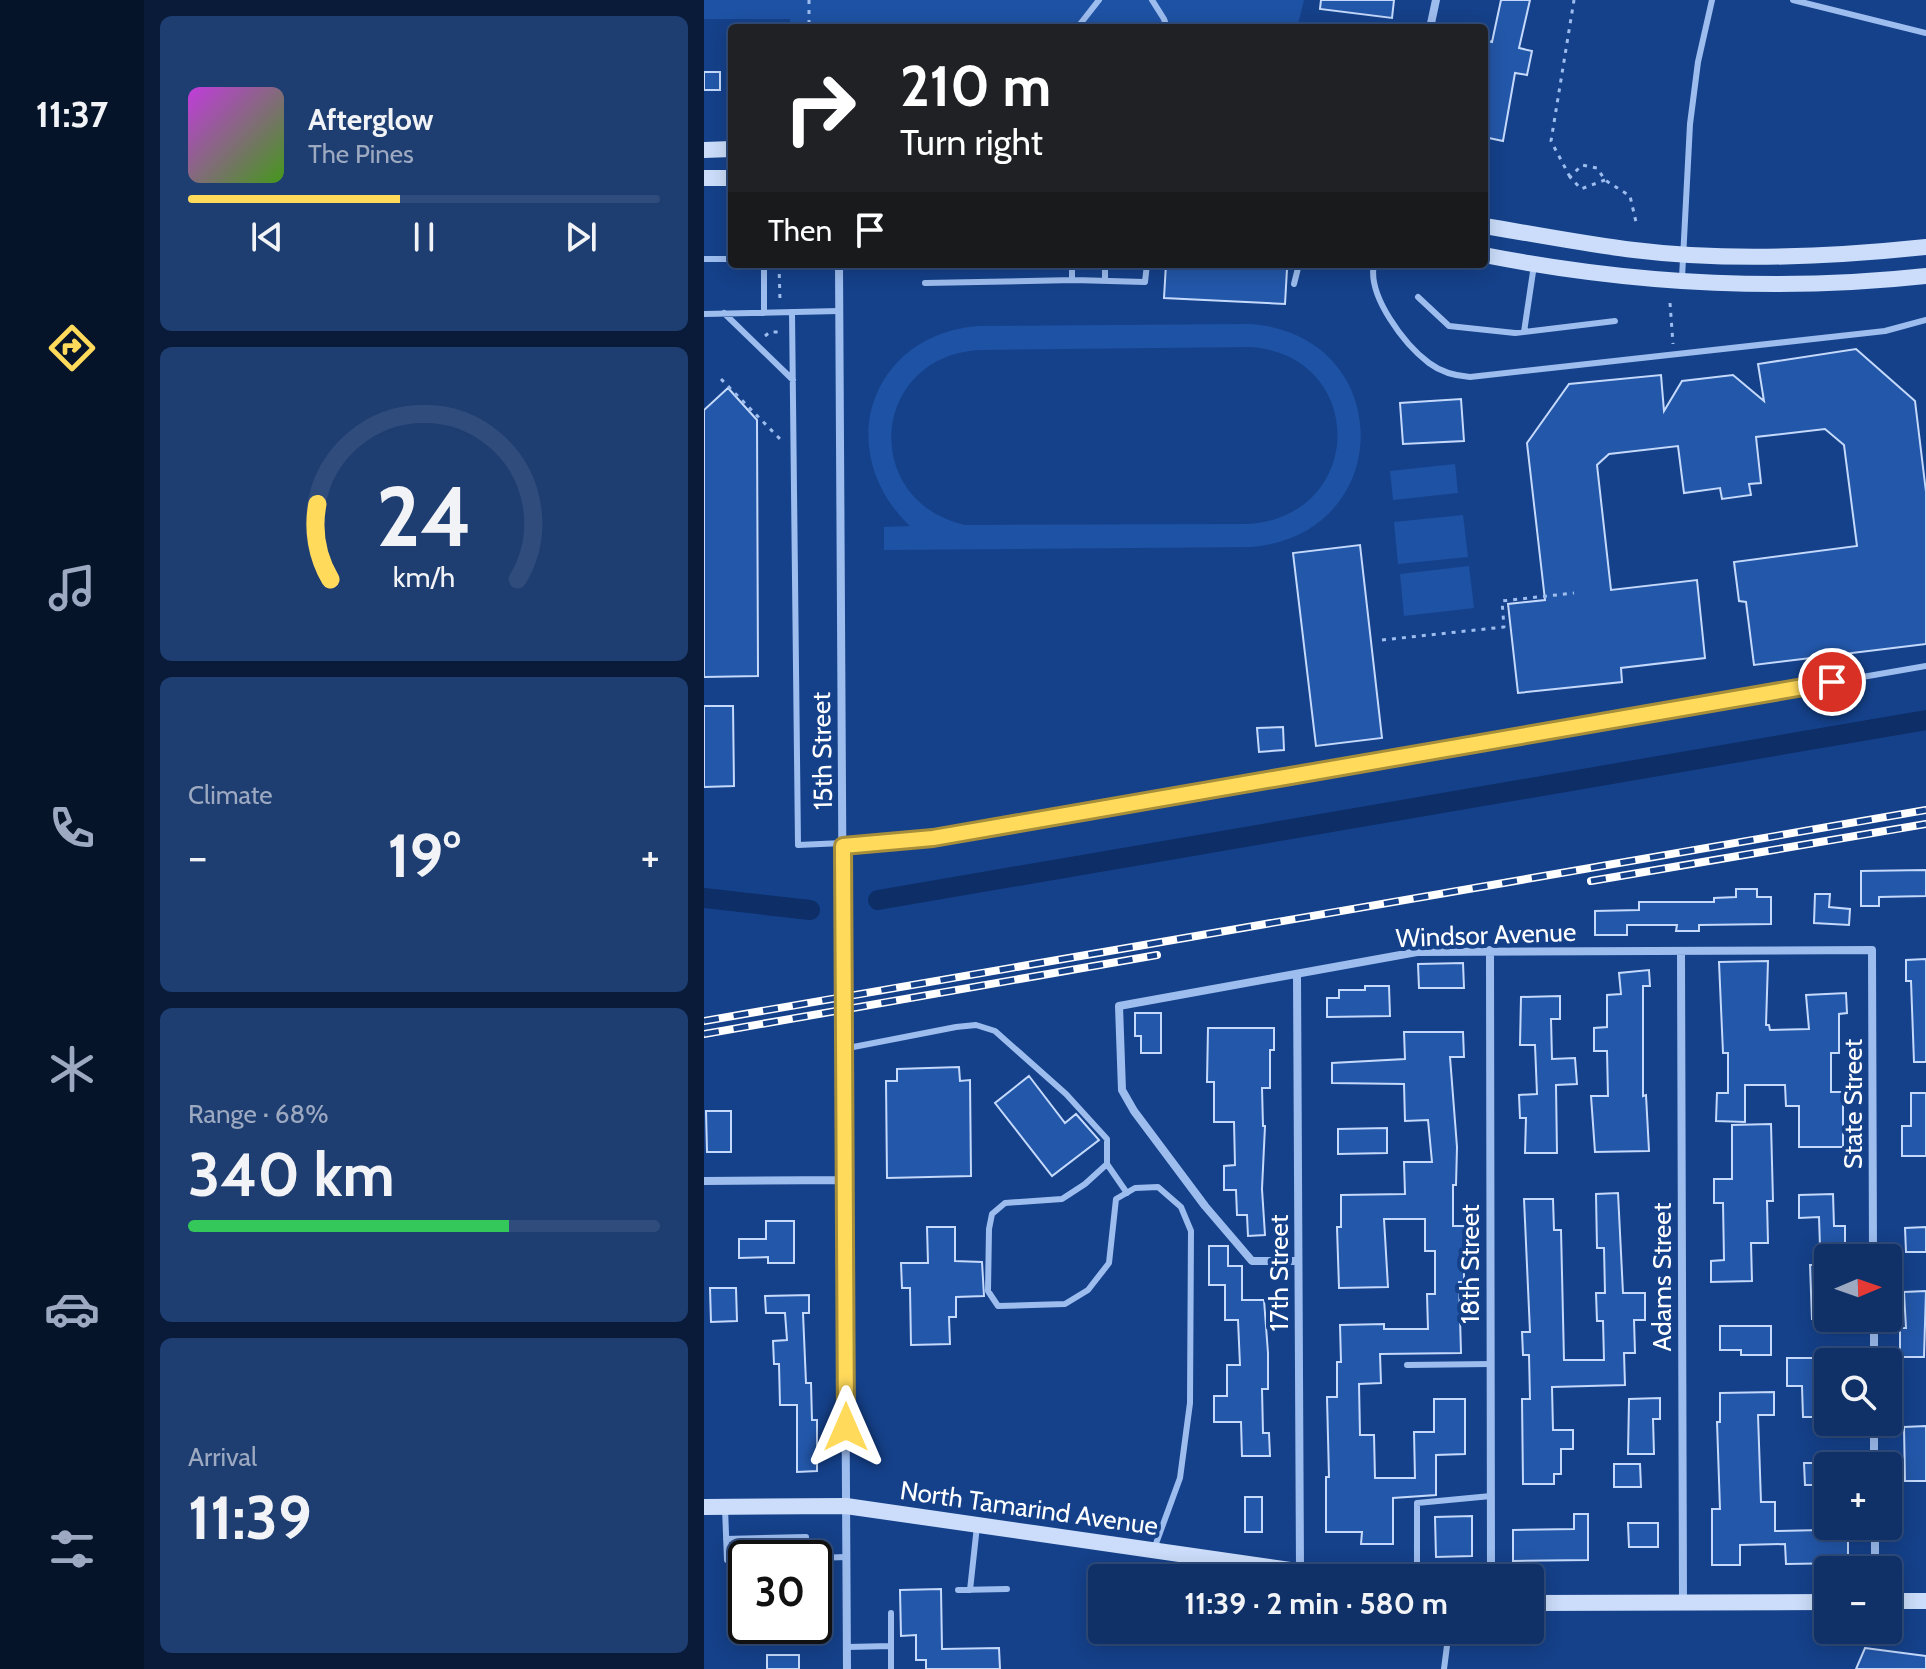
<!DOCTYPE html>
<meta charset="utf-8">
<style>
body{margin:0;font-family:Cabin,sans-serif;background:#1e3d71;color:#f1f3f6;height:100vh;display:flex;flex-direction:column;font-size:30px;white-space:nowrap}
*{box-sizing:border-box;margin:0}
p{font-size:26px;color:#9ca9c0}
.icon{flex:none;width:44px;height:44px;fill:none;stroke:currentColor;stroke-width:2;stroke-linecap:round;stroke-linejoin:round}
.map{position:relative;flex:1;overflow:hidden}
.details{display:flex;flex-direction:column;gap:16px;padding:16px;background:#091b39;width:560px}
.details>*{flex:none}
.hud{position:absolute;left:24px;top:24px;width:760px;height:244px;border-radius:8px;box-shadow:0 4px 20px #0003,0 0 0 2px #304c7c;background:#202124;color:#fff;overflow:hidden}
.needle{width:52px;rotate:88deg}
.buttons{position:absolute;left:1110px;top:1244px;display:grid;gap:16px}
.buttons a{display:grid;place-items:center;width:88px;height:88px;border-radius:8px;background:#103168;box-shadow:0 4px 20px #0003,0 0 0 2px #304c7c;font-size:40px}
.speed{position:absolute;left:24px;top:1540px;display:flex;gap:16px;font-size:40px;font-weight:700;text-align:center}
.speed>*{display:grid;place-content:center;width:104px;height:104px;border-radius:50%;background:#103168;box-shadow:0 4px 20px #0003,0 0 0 2px #304c7c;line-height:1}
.speed .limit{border:4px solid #111;border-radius:12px;background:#fff;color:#111}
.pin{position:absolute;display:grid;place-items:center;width:68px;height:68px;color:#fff;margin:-34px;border:4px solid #fff;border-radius:50%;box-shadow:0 2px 8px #0007}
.me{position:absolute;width:88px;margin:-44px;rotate:0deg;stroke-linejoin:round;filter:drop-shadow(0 0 6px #0008)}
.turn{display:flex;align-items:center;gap:28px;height:168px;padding:0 40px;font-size:36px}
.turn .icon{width:104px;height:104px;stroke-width:2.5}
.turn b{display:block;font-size:56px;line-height:68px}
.then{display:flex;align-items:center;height:76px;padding:0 40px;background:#0003;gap:16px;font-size:30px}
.big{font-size:60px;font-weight:800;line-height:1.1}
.details .card{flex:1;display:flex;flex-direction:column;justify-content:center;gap:12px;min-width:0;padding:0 28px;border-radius:12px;background:#1e3d71}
.details .dial{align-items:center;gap:0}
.dial svg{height:208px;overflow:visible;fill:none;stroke:#304c7c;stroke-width:7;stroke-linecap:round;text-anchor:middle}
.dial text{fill:#f1f3f6;stroke:none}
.song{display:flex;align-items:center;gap:24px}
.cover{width:96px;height:96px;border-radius:12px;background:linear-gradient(135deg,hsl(290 70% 55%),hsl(100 70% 35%))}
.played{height:8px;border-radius:4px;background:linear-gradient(90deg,#ffda5b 45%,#304c7c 45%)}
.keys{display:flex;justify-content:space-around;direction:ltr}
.heat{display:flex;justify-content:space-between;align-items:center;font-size:44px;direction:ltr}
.charge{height:12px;border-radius:6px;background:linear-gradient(90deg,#34c759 68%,#304c7c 0)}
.trip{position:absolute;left:384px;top:1564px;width:456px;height:80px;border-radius:8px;background:#103168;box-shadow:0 4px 20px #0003,0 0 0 2px #304c7c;font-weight:800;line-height:80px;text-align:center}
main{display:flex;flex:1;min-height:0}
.menu{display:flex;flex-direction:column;width:144px;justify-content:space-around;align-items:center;background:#06142a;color:#9ca9c0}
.menu .icon{width:56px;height:56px}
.menu .on{color:#ffda5b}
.menu b{font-size:36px;color:#f1f3f6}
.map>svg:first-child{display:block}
.green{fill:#1e52a4;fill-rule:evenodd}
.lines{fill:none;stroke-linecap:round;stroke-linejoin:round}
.canal{stroke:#0d2e67;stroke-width:20}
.building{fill:#2357a9;stroke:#c4d9fb;stroke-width:2}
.path{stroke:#9dbdef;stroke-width:3;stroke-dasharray:4 6;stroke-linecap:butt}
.lane{stroke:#9dbdef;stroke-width:6}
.street{stroke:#9dbdef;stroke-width:8}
.secondary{stroke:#cbddfa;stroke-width:16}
.rail-casing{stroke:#fff;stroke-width:8}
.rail{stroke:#15418a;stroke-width:5;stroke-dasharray:15;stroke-linecap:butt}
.route-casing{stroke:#a68e3b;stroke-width:20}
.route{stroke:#ffda5b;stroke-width:14}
.labels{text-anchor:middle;stroke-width:8;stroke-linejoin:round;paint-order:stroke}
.street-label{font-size:26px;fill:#fff;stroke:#15418a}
</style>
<main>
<nav class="menu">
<b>11:37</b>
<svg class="icon on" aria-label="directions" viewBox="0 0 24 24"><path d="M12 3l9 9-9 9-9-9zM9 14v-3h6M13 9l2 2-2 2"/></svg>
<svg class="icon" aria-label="music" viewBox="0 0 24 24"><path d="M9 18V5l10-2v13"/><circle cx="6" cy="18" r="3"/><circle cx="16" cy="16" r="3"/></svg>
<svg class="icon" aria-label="phone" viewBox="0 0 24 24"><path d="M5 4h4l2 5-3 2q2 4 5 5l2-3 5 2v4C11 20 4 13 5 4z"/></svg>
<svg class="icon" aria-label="climate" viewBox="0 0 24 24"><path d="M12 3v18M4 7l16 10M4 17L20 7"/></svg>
<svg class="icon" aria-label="car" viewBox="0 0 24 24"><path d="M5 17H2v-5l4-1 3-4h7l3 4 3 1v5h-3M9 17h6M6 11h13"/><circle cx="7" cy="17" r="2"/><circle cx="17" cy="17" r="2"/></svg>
<svg class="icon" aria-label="filters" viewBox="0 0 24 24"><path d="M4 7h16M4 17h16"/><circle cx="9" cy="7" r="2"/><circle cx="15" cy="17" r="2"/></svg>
</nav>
<section class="details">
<div class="card">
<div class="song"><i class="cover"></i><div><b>Afterglow</b><p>The Pines</p></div></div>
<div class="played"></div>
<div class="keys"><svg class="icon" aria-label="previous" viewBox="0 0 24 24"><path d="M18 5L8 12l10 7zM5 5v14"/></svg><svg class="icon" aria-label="pause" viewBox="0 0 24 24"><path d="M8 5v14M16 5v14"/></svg><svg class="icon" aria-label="next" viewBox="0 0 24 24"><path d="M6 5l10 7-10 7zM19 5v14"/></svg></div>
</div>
<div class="card dial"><svg viewBox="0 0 100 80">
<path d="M14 69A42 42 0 1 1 86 69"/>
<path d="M14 69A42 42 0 0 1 9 40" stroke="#ffda5b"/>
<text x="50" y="56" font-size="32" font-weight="700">24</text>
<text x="50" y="72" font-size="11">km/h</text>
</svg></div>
<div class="card"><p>Climate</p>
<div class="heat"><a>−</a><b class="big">19°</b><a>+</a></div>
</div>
<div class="card"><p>Range · 68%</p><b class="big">340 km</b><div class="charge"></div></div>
<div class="card"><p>Arrival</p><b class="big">11:39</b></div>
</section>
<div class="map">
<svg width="1222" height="1669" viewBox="0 0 1222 1669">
<rect width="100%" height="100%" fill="#15418a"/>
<path class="green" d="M0,0H600L593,28H86V19H0Z
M546,324C693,334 694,535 547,547L180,550V527L206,526C128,452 165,335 274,326ZM546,347C662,355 663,513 547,524L261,525C156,501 166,358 274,350Z
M751,464L754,493L689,500L686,471Z
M759,515L764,557L694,564L690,522Z
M765,566L770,608L700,616L696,574Z"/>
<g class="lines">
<path class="canal" d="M0,898L106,910
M174,900L1222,720"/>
</g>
<path class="building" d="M617,0H690L688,18L616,9Z
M797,0H826L815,48L828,51L823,75L811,73L799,141L780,137V40L788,42Z
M0,72H16V90H0Z
M462,264L583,269L581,304L460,298Z
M1152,349L1211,401L1222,492V644L1050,665L1042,602L1035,601L1030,562L1153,546L1140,445L1121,429L1052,437L1057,483L1045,484L1047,495L1018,499L1016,488L980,493L974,446L905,454L893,465L907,590L993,580L1001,658L917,668L918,682L814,693L804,604L841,600L823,443L865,384L957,375L960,411L978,381L1029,375L1060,401L1054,364Z
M24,388L53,420L54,676L0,677V410Z
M757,399L760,441L699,444L696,403Z
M656,545L678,738L612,746L589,553Z
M0,706H29L30,786L0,787Z
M579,727L580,750L555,752L553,728Z
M1222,870V896L1175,897V906H1157V871Z
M1032,889H1053V897H1067V924L995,925V931H972L973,925H923V935H891V911L935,910V902H1010V898L1032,897Z
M1111,894H1126L1125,907L1146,909L1145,925L1110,923Z
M1222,959V1062H1210L1207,981H1202V960Z
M1064,961L1062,1025H1065L1066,1030L1105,1029L1102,995L1142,993L1143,1013L1135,1014V1053H1127V1092H1139V1147H1095V1106H1082L1081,1085H1041V1122L1012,1121L1013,1093H1024V1053H1019L1015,962Z
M759,963L760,988H715L714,964Z
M945,970L946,986H939V1096L942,1095L945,1151L891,1152L887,1096H904L903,1051H890V1028L903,1027V995L917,994L915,973Z
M661,986H685L686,1016L623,1017V998H635V990H661Z
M856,996V1019H847L848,1059L871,1058L873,1084L852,1085L853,1153H821L822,1118H816L815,1095L833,1094L831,1045H816L817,997Z
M431,1013H457V1053H437V1036H431Z
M504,1028H570V1050H566V1088H558L559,1126H561L558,1189L561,1235L544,1236L543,1215H533L532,1190H520V1166L531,1165L530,1122H510V1082H503Z
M700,1032H759L760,1057H746L753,1147L752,1185H749V1226H760V1282H755L757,1353L676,1354L677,1383L655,1384L656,1435H670L671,1478H711L710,1432H730V1399H761V1454L732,1455V1495L689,1498V1544H657L658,1532H622V1477H625L623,1397H633V1362H637L636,1325L680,1324V1329H724L723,1294H731V1251H721V1219H680L684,1287L635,1288L633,1227H637V1195L701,1194L700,1162H728L724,1120L701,1121L700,1084L628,1083V1063L701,1059Z
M255,1067L256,1081L266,1080L267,1176L183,1178L182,1081H193V1069Z
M325,1076L361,1123L372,1114L395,1140L348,1176L291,1103Z
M1207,1093H1222V1156H1198V1126H1207Z
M2,1111H27V1152H3Z
M1067,1124L1069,1201H1063L1064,1243H1047L1048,1281L1007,1282V1261L1020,1260L1019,1203H1010V1179H1028V1125Z
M683,1128V1153L634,1154V1129Z
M914,1193L919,1293H941V1320H930L931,1353H920L921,1385L848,1387L849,1430H869V1449H857V1474H850V1484H819L818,1399H826L825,1355H819L818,1332H826L820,1199H849L850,1230H857L860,1360H900L899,1321H893L892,1293H901L900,1248H893L892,1194Z
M1129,1194L1130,1226H1141V1246L1116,1247L1115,1217L1095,1218V1195Z
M62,1221H90V1263H64V1257L35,1258V1239H62Z
M223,1227H251V1261L278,1262L280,1296L252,1297V1317H245L246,1344L207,1345L206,1288H198L197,1263H224Z
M1222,1227V1252H1202L1201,1228Z
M505,1246H524V1266H538V1300H560L564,1353V1389H558L559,1433H565L566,1456H538L537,1422H510V1396H523V1365H536L534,1320H521V1285H505Z
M1106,1265H1124V1319H1108Z
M6,1288H32L33,1321L7,1322Z
M1222,1291L1220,1357H1196V1328H1202L1200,1292Z
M105,1295V1313H99L102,1383H107L108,1420H113V1471L93,1472V1405H76L75,1364H70L69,1341L83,1340L81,1313H62L61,1296Z
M1016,1326H1067V1355H1037V1350H1016Z
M1083,1358H1124V1417H1099L1098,1386H1083Z
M1070,1392V1415H1054L1057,1502H1071V1531L1118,1530V1526H1144V1563L1082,1564L1081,1544L1036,1545V1565H1008V1509H1016L1013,1422H1016V1393Z
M956,1398V1419H949L950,1454H924L925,1399Z
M1222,1426V1481H1201L1200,1427Z
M1100,1463H1124V1485H1101Z
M910,1464H936L937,1487H910Z
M541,1497H558V1532H541Z
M870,1514H884V1560L809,1561V1530L870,1529Z
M768,1516V1556L732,1557L731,1517Z
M924,1523H954V1547H925Z
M237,1589L238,1649L295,1648L296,1669H222V1660H212V1635L197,1636L196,1590Z
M1161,1648L1222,1656V1669H1152Z
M63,1655H95V1669H63Z"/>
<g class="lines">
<path class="path" d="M105,0V28
M866,177L847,141L870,0
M901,180L877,189L866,177L878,165L893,168L901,180L926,196L932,222
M75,264L76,301
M966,303L969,344
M61,336L66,332H76
M17,379L76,439
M678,640L800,627L798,601L870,593"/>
<path class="lane" d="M448,0L460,19L463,28
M1089,0L1222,33
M373,28L395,0
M0,259H28
M60,264V313
M368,264V280
M401,264V281
M670,264C663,296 701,345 725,363C737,372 752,376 766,377L1181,331L1222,320
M978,278L986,124L994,62L1008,0
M221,283L370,280L441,282L443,264
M590,284L595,264
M714,297L745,326L811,333L911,321
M88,312L94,845L139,843
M20,313L89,380
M0,314L135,311
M820,332L830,265
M139,846L229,838L1222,666
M139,1049L252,1027L272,1025L291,1031L362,1094L403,1139V1164L381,1184L358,1199L301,1203L288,1214L285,1229L284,1291L294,1306L361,1304L384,1290L405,1263L412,1199L431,1188L454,1187L477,1207L487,1231L486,1403L476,1478L450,1549
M403,1164L423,1193
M703,1365L787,1364
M21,1508L23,1560
M22,1539L102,1537L103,1558
M110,1558L143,1557
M713,1578V1503L787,1496
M254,1590L303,1589
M266,1590L273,1526
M187,1613V1669
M143,1647L187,1646
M740,1669L745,1630"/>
<path class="street" d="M726,28L732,0
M135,264L143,1669
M786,950L787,1578
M977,952L979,1602
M593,974L596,1571
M0,1181L140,1180
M594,1261H548L501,1206L430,1111L418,1090L415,1006L713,952L1168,950L1169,1258
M1170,1318V1362
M1170,1422V1466
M1171,1526V1570"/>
<path class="secondary" d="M0,150L28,149
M0,178H28
M780,226C830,234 880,244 930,250C1026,262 1127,257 1222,247
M780,255C924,283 1076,292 1222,276
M0,1507L142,1506L642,1578
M1184,1601H1222
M826,1603L1124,1602"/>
<g class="rail-casing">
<path id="rail" d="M887,881L1222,824
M0,1021L1222,810
M0,1034L453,955"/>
</g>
<use href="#rail" class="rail"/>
</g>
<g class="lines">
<g class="route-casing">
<path id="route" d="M142,1427L139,846L229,838L1128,682"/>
</g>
<use href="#route" class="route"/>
</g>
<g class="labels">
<g class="street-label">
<text transform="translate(118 751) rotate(-91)" y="9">15th Street</text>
<text transform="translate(782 935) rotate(-2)" y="9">Windsor Avenue</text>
<text transform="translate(1149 1104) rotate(-90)" y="9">State Street</text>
<text transform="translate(766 1264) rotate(-90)" y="9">18th Street</text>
<text transform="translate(575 1273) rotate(-90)" y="9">17th Street</text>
<text transform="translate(958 1277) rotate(-90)" y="9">Adams Street</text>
<text transform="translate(325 1508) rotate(8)" y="9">North Tamarind Avenue</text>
</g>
</g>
</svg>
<div class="buttons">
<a><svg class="needle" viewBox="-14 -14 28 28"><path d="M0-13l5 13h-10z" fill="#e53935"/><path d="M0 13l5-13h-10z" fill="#9ca9c0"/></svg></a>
<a><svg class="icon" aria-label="search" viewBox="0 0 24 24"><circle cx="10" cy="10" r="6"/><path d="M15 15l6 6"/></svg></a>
<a>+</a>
<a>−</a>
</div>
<div class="speed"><div class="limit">30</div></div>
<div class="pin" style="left:1128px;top:682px;background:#d93025"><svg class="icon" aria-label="arrive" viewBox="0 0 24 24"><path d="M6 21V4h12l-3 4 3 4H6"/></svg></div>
<svg class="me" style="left:142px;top:1427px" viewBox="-20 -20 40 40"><path d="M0-17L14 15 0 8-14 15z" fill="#ffda5b" stroke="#fff" stroke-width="4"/></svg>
<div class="trip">11:39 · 2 min · 580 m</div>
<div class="hud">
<div class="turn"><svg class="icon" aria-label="right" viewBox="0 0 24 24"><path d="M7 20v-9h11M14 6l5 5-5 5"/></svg><div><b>210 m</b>Turn right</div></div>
<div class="then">Then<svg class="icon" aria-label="arrive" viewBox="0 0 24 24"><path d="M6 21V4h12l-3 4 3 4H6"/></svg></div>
</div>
</div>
</main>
